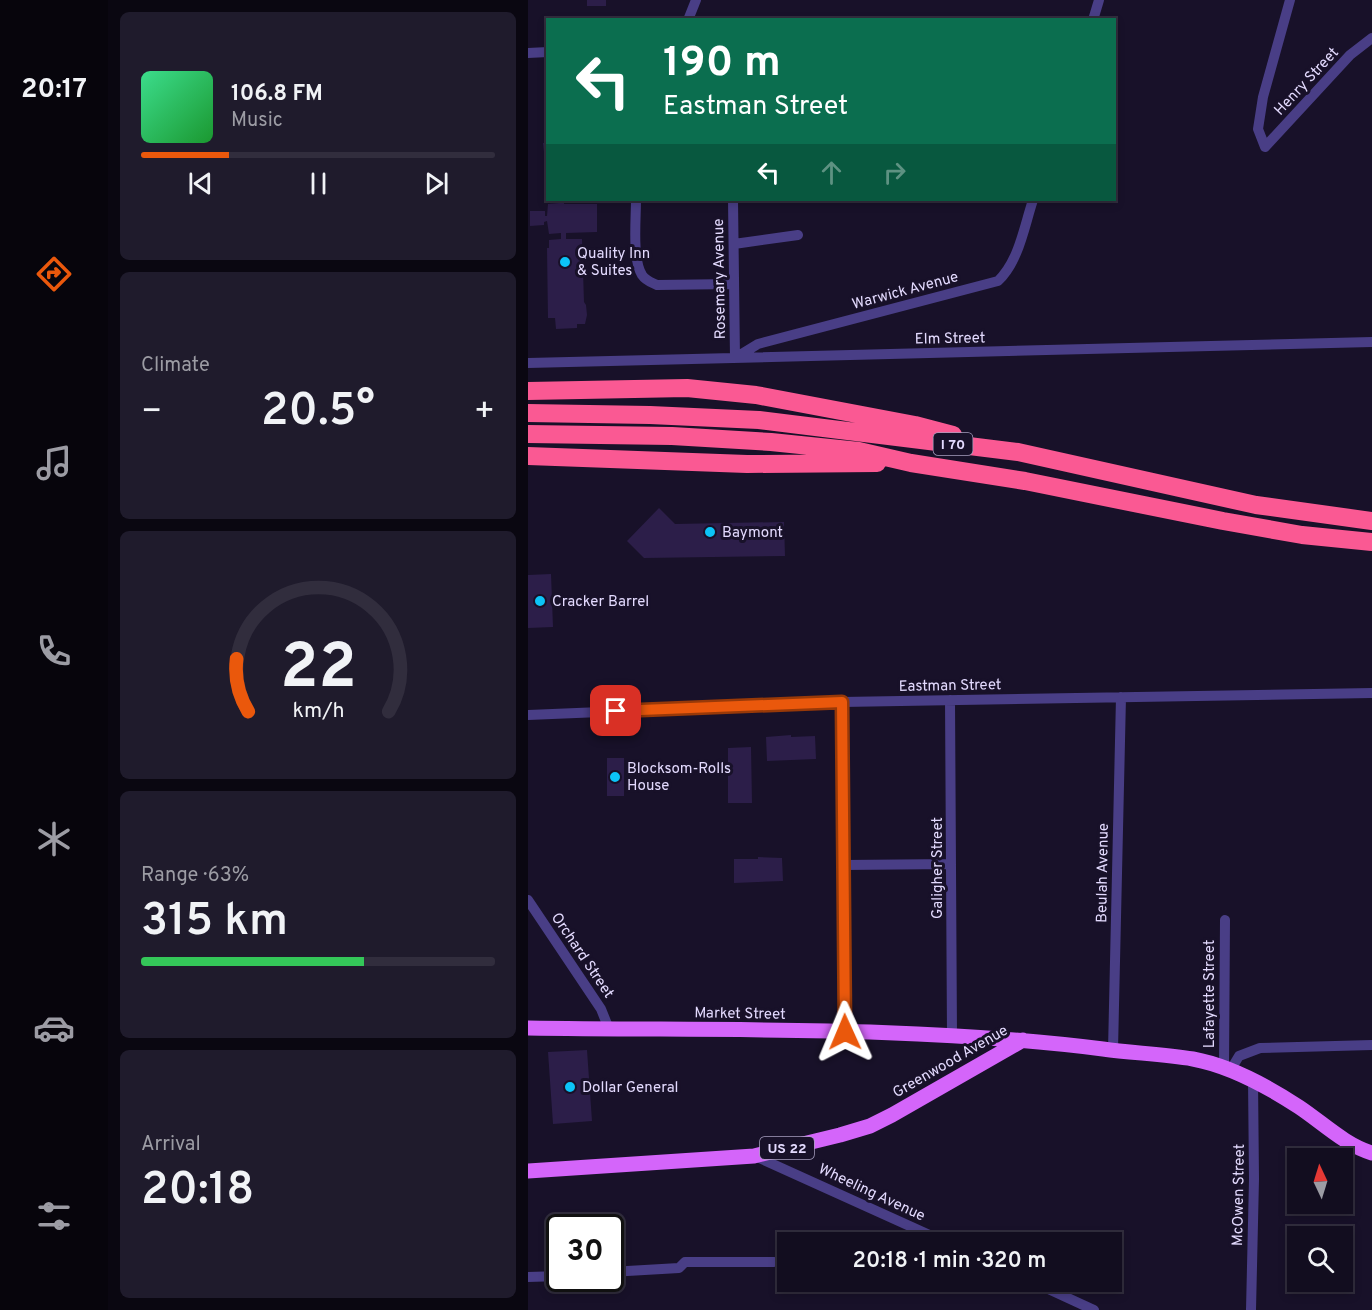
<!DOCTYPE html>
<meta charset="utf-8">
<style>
body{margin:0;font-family:Overpass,sans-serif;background:#1f1b2c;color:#f1f3f6;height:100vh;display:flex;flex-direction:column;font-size:22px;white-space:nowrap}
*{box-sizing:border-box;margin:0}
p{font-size:20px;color:#9c9ca4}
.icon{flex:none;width:33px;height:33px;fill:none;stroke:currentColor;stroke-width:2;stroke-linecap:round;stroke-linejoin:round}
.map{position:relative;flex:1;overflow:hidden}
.drawer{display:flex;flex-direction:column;gap:12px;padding:12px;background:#0a0711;width:420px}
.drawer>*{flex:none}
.top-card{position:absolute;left:18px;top:18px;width:570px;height:183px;border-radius:0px;box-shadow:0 3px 9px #0003,0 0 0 2px #312d3d;background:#0b6e4f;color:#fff;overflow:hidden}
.needle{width:39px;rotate:356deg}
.buttons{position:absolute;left:759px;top:1148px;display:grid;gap:12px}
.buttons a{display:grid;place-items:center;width:66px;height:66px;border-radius:0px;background:#120d1f;box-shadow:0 3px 9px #0003,0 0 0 2px #312d3d;font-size:30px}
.speed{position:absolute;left:18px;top:1214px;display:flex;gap:12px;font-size:30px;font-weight:700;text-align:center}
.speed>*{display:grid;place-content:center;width:78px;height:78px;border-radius:50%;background:#120d1f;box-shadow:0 3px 9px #0003,0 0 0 2px #312d3d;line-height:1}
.speed .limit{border:3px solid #111;border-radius:9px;background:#fff;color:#111}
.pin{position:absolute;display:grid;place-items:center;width:51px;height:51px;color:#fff;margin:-26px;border-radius:12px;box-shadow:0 3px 9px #0006}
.me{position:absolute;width:66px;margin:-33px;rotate:359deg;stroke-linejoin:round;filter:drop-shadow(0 0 4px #0008)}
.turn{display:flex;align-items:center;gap:21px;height:126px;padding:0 18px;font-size:27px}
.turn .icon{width:78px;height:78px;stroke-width:2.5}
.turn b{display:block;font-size:42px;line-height:51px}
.lanes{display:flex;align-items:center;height:57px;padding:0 18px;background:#0003;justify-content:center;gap:30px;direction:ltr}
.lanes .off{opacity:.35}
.big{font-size:45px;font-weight:600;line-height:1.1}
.drawer .tile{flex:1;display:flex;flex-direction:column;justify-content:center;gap:9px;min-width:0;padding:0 21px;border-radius:9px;background:#1f1b2c}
.drawer .dial{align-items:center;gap:0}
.dial svg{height:156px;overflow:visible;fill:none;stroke:#312d3d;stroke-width:7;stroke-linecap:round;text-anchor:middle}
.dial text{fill:#f1f3f6;stroke:none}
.song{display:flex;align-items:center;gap:18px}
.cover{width:72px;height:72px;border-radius:9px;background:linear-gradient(135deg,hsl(150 70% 55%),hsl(130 70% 35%))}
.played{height:6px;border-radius:3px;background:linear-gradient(90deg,#ea580c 25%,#312d3d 25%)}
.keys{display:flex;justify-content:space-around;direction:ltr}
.heat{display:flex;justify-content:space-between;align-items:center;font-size:33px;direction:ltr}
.charge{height:9px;border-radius:4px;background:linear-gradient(90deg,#34c759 63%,#312d3d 0)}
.trip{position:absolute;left:249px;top:1232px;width:345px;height:60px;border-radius:0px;background:#120d1f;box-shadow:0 3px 9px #0003,0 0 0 2px #312d3d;font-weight:600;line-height:60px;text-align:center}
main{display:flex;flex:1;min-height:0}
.dock{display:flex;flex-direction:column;width:108px;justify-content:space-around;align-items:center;background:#07050c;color:#9c9ca4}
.dock .icon{width:42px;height:42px}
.dock .active{color:#ea580c}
.dock b{font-size:27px;color:#f1f3f6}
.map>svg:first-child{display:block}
.building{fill:#2c1e49}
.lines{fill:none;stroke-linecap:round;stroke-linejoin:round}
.minor{stroke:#493e86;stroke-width:10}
.primary{stroke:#d465fa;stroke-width:15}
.motorway{stroke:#fa5993;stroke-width:18}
.route-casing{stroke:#983908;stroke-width:15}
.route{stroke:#ea580c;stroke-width:10}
.poi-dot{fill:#0cc4f8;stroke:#181129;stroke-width:2}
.labels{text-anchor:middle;stroke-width:6;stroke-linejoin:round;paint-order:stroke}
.shield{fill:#181129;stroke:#a69ebe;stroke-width:1.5}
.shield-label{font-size:14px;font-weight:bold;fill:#e3dafe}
.street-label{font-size:15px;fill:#e3dafe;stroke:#181129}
.poi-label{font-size:15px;fill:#e3dafe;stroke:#181129;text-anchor:start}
</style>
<main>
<nav class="dock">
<b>20:17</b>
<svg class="icon active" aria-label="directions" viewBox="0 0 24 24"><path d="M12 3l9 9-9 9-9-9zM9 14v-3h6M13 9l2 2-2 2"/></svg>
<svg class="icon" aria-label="music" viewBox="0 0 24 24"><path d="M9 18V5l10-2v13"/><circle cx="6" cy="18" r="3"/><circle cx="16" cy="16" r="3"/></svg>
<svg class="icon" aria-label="phone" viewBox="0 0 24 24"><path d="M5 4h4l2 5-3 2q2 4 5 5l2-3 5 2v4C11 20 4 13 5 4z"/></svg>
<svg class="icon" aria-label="climate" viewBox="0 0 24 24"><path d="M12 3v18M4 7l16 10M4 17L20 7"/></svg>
<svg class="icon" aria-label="car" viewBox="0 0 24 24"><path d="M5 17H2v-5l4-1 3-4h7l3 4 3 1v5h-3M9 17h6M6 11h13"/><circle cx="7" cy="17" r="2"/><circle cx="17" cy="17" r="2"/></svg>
<svg class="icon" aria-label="filters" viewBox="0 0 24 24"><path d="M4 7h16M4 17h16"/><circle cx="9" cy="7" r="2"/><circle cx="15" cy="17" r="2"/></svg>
</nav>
<section class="drawer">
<div class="tile">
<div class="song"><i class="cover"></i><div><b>106.8 FM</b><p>Music</p></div></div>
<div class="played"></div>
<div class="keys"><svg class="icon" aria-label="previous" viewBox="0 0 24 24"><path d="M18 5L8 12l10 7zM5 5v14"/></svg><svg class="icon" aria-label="pause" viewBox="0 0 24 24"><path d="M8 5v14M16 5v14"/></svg><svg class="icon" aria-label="next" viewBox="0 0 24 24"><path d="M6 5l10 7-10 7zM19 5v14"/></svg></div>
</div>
<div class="tile"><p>Climate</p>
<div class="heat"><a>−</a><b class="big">20.5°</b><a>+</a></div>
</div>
<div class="tile dial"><svg viewBox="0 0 100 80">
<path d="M14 69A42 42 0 1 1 86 69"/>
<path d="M14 69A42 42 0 0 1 8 42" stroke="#ea580c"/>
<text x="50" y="56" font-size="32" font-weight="700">22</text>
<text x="50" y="72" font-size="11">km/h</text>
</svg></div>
<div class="tile"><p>Range · 63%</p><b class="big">315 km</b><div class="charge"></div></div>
<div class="tile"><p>Arrival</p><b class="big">20:18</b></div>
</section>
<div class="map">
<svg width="844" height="1310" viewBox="0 0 844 1310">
<rect width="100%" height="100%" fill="#181129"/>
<path class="building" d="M59,0H78V6H59Z
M16,89H20V189H17L16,170H18L15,143H17Z
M32,200H36V204H69V232L38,233V239H54L56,302L58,305L59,315L57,324H49V328L28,329L27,318H20L19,248H21V240L33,239V233L21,234L19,221L16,222V225L2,226V211H17V216H19L20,204L32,203Z
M131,508L147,524L256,522L257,556L116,558L99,541Z
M23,574L25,627L0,628V575Z
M263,735V737L287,736L288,759L239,761L238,737Z
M223,747L224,803H200V748Z
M79,758H96V796H79Z
M230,857L254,858L255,881L206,883V859H230Z
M59,1050L64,1121L25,1124L20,1052Z"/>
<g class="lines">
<path class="minor" d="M762,0L735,97L730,129L737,147L822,55L844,38
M160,20L168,0
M565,20L571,0
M0,53L20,52
M108,200C108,219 104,259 114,275C118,281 123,282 129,285L205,284
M205,200L207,358L230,344L470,281C491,261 496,227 505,200
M206,244L270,235
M0,363L844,342
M422,700L424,1036
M314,702L317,1032
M0,715L314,702L844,693
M316,865L423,864
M0,900L73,1009L81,1029
M585,1050L593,697
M696,1069L697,920
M702,1071L711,1056L732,1048L844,1045
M227,1156L417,1242
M82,1272L151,1268L157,1262H246
M0,1277L32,1276
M503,1281L566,1310
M723,1310L726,1179L725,1080"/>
<path class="primary" d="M0,1028C191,1031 384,1025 575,1049C604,1053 635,1054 665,1059C703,1066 739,1086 771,1107C795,1123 817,1145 844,1153
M0,1171L226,1156L312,1135L342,1126L364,1115L495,1040"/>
<path class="motorway" d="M0,391L159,388L228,395L387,425L425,435
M0,413L122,415L231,420L490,452L728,505L844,521
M0,434L144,436L243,442L331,451L383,463L497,481L695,521L774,535L844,542
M0,456L219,464L349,463"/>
</g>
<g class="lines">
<g class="route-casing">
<path id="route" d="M88,711L314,702L317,1032"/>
</g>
<use href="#route" class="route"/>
</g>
<g class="poi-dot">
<circle cx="37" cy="262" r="6"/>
<circle cx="182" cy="532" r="6"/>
<circle cx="12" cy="601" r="6"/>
<circle cx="87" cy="777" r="6"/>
<circle cx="42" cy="1087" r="6"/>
</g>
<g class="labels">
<g class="shield">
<rect x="405.5" y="433" width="39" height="22" rx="4.5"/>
<rect x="232" y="1137" width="54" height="22" rx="4.5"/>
</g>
<g class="shield-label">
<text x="425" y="449">I 70</text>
<text x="259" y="1153">US 22</text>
</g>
<g class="street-label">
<text transform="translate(778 81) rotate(-47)" y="5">Henry Street</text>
<text transform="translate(191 279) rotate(-91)" y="5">Rosemary Avenue</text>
<text transform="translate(377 290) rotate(-15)" y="5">Warwick Avenue</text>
<text transform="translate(422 338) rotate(-1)" y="5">Elm Street</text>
<text transform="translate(422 685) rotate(-1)" y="5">Eastman Street</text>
<text transform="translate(409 868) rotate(-90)" y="5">Galigher Street</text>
<text transform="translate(574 873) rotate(-89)" y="5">Beulah Avenue</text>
<text transform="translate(55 955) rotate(56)" y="5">Orchard Street</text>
<text transform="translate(681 994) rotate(-90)" y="5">Lafayette Street</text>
<text transform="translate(212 1013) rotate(1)" y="5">Market Street</text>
<text transform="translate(422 1061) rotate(-30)" y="5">Greenwood Avenue</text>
<text transform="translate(344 1192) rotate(25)" y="5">Wheeling Avenue</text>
<text transform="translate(710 1195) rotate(-89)" y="5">McOwen Street</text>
</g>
<g class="poi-label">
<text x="49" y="258">Quality Inn<tspan x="49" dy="17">&amp; Suites</tspan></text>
<text x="194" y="537">Baymont</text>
<text x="24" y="606">Cracker Barrel</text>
<text x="99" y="773">Blocksom-Rolls<tspan x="99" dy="17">House</tspan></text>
<text x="54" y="1092">Dollar General</text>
</g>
</g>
</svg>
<div class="buttons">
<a><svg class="needle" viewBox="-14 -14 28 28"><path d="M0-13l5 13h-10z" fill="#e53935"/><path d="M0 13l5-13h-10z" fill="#9c9ca4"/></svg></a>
<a><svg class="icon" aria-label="search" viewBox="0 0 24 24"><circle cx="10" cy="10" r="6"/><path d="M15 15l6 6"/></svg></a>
</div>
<div class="speed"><div class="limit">30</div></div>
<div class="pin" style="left:88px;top:711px;background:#d93025"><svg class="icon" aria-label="arrive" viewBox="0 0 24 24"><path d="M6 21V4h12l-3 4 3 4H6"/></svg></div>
<svg class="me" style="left:317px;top:1032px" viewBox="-20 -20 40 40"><path d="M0-17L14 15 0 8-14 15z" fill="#ea580c" stroke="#fff" stroke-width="4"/></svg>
<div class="trip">20:18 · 1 min · 320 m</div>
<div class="top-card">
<div class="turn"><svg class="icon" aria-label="left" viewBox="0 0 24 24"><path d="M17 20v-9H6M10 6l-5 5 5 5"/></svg><div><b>190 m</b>Eastman Street</div></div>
<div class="lanes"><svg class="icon" aria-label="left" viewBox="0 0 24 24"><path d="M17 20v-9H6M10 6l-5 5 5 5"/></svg><svg class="icon off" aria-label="ahead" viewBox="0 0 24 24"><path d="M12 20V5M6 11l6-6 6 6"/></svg><svg class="icon off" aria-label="right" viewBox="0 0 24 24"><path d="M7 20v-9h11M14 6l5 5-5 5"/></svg></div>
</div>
</div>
</main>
